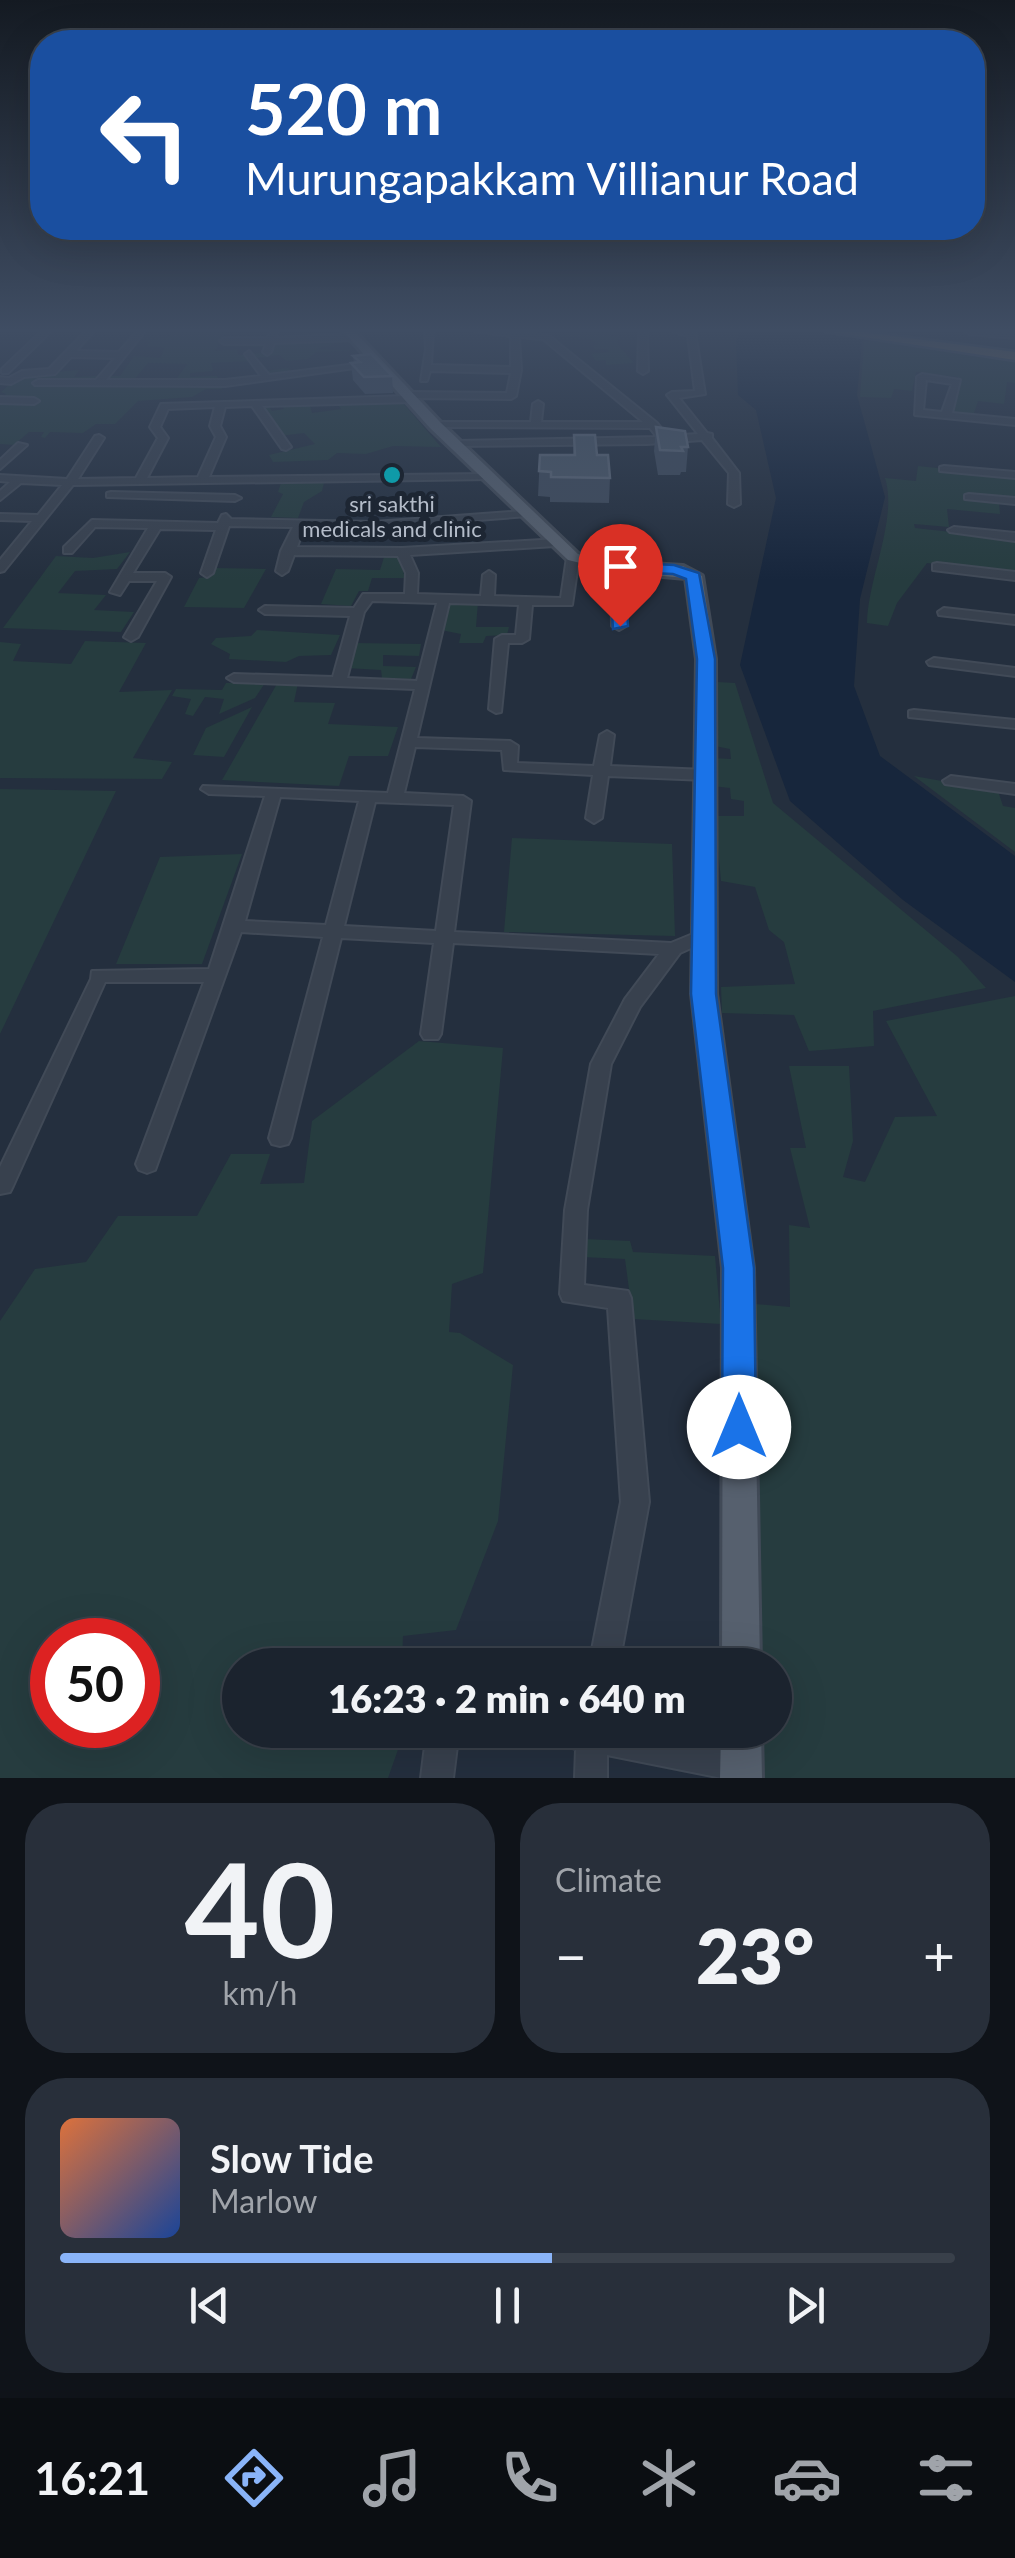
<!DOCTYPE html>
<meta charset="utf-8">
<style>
body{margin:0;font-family:Lato,sans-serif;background:#282f3a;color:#f1f3f6;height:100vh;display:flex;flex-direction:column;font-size:38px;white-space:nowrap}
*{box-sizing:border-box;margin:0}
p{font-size:32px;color:#a0a4aa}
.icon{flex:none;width:55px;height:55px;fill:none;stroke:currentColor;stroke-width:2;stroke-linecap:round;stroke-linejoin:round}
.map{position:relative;height:1778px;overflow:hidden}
.side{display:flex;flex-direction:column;gap:25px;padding:25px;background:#0f1319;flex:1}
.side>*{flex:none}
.hud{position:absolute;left:30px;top:30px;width:955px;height:210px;border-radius:40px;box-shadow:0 10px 40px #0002,0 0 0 2px #39404a;background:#1a4fa0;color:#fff;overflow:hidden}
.speed{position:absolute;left:30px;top:1618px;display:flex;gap:20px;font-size:50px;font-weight:700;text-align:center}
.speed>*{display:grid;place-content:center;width:130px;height:130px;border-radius:50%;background:#1b232e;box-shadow:0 10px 40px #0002,0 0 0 2px #39404a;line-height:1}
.speed .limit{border:15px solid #d22;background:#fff;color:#111}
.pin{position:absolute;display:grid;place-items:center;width:85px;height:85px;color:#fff;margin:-102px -42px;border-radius:50% 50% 50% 0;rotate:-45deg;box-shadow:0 0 10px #0007}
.pin .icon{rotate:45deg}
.me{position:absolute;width:110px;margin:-55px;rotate:0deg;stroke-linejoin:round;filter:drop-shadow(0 0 8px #0008)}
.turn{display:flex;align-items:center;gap:35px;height:210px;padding:0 50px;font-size:45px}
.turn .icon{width:130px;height:130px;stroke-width:2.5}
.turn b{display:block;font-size:70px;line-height:85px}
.big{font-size:75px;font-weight:800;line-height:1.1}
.side .widget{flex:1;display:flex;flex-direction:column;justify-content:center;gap:15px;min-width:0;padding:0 35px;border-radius:40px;background:#282f3a}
.side .dial{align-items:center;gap:0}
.dial b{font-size:130px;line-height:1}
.song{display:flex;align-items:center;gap:30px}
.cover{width:120px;height:120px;border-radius:15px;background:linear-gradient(135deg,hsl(20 70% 55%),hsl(220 70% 35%))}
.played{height:10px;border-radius:5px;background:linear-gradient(90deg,#8ab4f8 55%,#39404a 55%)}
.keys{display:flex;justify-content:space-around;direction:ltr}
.heat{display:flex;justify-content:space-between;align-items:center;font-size:55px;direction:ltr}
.side .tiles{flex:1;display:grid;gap:25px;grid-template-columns:1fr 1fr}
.widget:last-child{grid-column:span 2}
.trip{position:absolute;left:222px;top:1648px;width:570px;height:100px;border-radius:50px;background:#1b232e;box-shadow:0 10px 40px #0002,0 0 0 2px #39404a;font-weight:800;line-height:100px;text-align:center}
.tabs{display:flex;height:160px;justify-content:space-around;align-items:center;background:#0b0e12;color:#a0a4aa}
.tabs .icon{width:70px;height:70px}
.tabs .selected{color:#8ab4f8}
.tabs b{font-size:45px;color:#f1f3f6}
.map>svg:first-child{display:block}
.green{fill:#263c3f;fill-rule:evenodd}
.water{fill:#17263c}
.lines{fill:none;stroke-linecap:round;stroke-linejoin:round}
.minor-casing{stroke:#414a57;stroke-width:4}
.major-casing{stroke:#414a57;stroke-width:6}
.highway-casing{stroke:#434c59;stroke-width:5}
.minor{fill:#38414e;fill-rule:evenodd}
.major{fill:#56606e;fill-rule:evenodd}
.highway{fill:#746855;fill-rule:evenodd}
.wall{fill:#3f4b5c}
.building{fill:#4b5868;stroke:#5c6777;stroke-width:2.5}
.route{fill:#1a73e8;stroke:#114b97;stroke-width:2.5}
.culture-dot{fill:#0f9aa8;stroke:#1d2633;stroke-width:4}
.labels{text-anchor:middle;stroke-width:10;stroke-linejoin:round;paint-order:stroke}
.far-poi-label{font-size:22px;fill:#b4bcc9;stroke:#1d2633}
</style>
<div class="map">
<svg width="1015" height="1778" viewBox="0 0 1015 1778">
<rect width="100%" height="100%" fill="#242f3e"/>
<path class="green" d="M160,331H235L226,332L215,351L237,349L238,355H248L250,361L211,363L213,371L190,373V377L217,376L222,389H206L192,397L138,401L115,424H96L83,433L50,432L45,438L41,437L44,432H29L14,445L0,444V404L6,394L1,392L20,375L79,370L74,377L102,376L97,383L173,384L187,364L148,363L133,381H102L105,376H120L134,356L161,358L164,348L147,346L150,342L145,341L169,337L173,332Z
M589,331H617L609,336L618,337V345L634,363L606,365V360L596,361L591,354L609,352L607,349L595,350L593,346L597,344L590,339L559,335Z
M327,339L326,342L335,344L316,349L356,350L316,352L308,359L286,361L280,355L256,358L266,371L288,368L292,372L268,374L251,354L262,353L263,347H253L255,342Z
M864,342H901L1015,359V383L1007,382L1004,404L978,401L973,416L949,414L958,377L916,372L912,391L894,389L891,398L860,397Z
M309,402L312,413L341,409L337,403L402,402L441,447L393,446L366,454L337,453L328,460L273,462L269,455L315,444L304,433L280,436L257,404L266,403L272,411L284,409L281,405Z
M918,466L1015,476V497L964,494L965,499L999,503L1000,514L947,509L949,527L914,524L915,528L1015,539V573L927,563L897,603L888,626L867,623C868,578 898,518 885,478L916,481Z
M281,483H324L322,491L304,502L298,518L271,517L283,494L278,492Z
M130,552L117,569L75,571L58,593L106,595L94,610L134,612L121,632L3,628L56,556L93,558Z
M385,554H399L405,578H372L368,591H359L351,606L321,604L336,569L380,570Z
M216,568L266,569L244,608L184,607L199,578L208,577Z
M447,602H478L476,627H509L507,635L486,636L483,643H459L461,634L441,630Z
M257,630L340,635L331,655L299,656L286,662L229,659L230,654L211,644L216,638L251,636Z
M85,641L146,643L119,692L172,690L133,758L172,762L162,779L0,778V642L21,644L13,661L71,664Z
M354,643L421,644L419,656L383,655V666L416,667L411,679L382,678L381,670L346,668Z
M278,682L298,683L294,702L335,703L328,724L398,727L388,756H349L339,786L222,780Z
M718,682L735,683L773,803L958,957L986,988L873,1011L874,1046L809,1051L794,1015L722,1013L721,987L795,984L784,942L769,930L755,887L721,881L715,816H744V801L731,799L730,788L712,786L713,758L731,759L730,749L715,746Z
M226,683H265L255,698L219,714L224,699L205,697L193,716L185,714L191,699L172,696L176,689L222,690Z
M252,707L224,757L193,755L206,728Z
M914,776L998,791L1003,806L1015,808V852Z
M0,789L116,791L0,1034Z
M512,838L672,844L675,936L504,932Z
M242,854L202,964H116L160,857Z
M1015,996V1778H750L749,1730H775V1665H748L744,1303L790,1307L789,1225L810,1228L790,1148H806L789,1066H849L853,1141L843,1177L865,1182L895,1117L937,1116L886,1021Z
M419,1041L503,1048L483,1273L452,1284L449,1332L460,1333L513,1365L498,1521L456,1630L403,1636L402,1665H240V1730H401L400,1744L388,1778H0V1321L35,1269L86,1262L118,1216H197L231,1154H270L260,1184L304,1183L312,1121ZM138,1640V1725H52V1640Z
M584,1239L630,1241L633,1252L715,1256L721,1324L633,1319L625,1259L582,1257Z"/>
<path class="water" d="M740,331H863L857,395L885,497L860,599L854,686L880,756L1015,856V982L903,900L790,801L740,665L776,498L756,410L738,395L736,340Z"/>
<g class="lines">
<g class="minor-casing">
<path id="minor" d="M42,331H51L8,373H2V369Z
M86,331H94L76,351L119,352L137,331H145L106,380H225L261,376L245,354L249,351L269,375L372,362L376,365L225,386L35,385L33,383L38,380H96L115,358L71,357L55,374L24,377L11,384L0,383V377L9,378L22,371L49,369Z
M272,331L277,333L276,338L354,334L358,337L354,340L274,343L271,352L267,355L263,352L266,344H224L220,341L224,338H267Z
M425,331H433L431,365L511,367V336L475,331L548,335L657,423L667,436L698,434L667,395L672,392L695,391L688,336L672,331L695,332L705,394L679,398L707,433L712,434V438L739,473L740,504L734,507L728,504L729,473L702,440L647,444L453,446V442L457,441L657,437L650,428L431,427L430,425L435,422H531L533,404L538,401L543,404L541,422H643L543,339L519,337L521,370L516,396L511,399L417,398L413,402L262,406L291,447L286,450L282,449L252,406L225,407L220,426L226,437L209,477L487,474L491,475V479L73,485L4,571L0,572V560L32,521L0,520V514L38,515L62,485L21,483L0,500V491L10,482L0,481V475L67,479L95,436L99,435L104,438L78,479L136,478L158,438L150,427L161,404L405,396L409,392L507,393L511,373L430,371L427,381H421L426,349ZM215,407L210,426L216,437L198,477L147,478L168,438L160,427L168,409Z
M639,331H647L648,371L643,374L638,371Z
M965,331L1015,332V338L969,334Z
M922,374L960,380L952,413L1015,419V425L915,415L917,377ZM926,380L952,384L942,412L923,410Z
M0,397L34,398L39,401L34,404L0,403Z
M18,443L27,445L0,469V460Z
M944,466L1015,472V478L940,471V467Z
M111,492L235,495L241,498L235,501L107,497V493Z
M969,494L1015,498V504L965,499V495Z
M524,511L530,514L528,516L374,528L304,527L297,547L402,548L559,539L561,542L555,546L410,555L418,573L417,594L481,596L483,575L489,571L495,575L494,596L561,598L567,557L573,553L579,557L572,605H532L529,639L522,643H508L501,712L496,713L489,709L495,639L502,635H516L519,605L449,603L417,738L510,741L518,746L517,763L594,766L600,735L607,731L614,735L610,766L706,770L714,775L706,780L608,776L602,818L594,823L586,818L593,775L504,770L502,750L415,747L404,793L463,796L471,801L454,932L671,943L705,929L714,935L711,939L680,953L640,1007L611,1064L587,1210L584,1285L628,1291L631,1298L649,1502L619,1665H589L621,1502L608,1308L563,1301L560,1294L565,1210L591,1064L625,999L659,954L453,943L441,1034L438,1039H424L421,1034L434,943L341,938L291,1138L288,1144L280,1146L272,1144L269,1138L323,937L241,932L155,1170L147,1173L139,1170L136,1164L204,982H105L13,1186L10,1192L0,1194V1167L91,979L92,971L209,969L265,796L209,794L201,789L203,786L388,793L415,689L234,682L227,678L234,674L333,677L350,616L265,614L259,610L265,606L354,608L363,594H405L406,573L398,556L294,555L288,571L282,575L276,571L281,551L293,527L229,526L213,573L207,577L201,573L216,530L160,529L133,573H165L171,577L138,637L131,641L124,637L157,581H129L120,595L110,592L148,528L95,527L72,553H64V547L92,520L218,523L222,515L226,514L231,519L374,522ZM372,601L437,603L417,681L347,678L364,612ZM280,797L359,801L326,925L245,921ZM375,802L454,805L436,931L344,926Z
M954,527L1015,533V541L950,532L948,530Z
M617,563L623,567L626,626L619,630L612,626L611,567Z
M937,563L1015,572V580L933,570V564Z
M944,608L1015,616V624L939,615L938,612Z
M934,658L1015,668V676L929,665L927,662Z
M914,710L1015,720V728L909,717V711Z
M951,776L1015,784V794L945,784L943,781Z
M427,1730H459L453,1778H421Z
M544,1730H639L741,1750L752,1755L757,1766L750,1778H722L607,1755V1778H575L576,1749L549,1741Z"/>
</g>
<g class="major-casing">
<path id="major" d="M343,331H354L440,422L578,554L617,562L683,566L702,576L715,659L716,994L753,1268L760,1665H722L723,1268L692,994L697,659L686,578L617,572L568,560L430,428Z
M721,1730H761L762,1778H720Z"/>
</g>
<g class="highway-casing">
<path id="highway" d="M825,331H855L1015,352V360Z"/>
</g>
<use href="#minor" class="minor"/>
<use href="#major" class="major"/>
<use href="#highway" class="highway"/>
</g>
<path class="wall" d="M353,356L392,376L393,393L365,394L353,380L351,363H354Z
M656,427L688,447L686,472H681L680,475H658L654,451Z
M574,435L597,455L610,478L609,503L550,502V497L538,496L540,455H573Z"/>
<path class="building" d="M371,354L392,376L364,377L351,363L360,362L353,356Z
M656,427L685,431L688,447H681L683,451L660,450Z
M574,435H595L597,455H608L610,478L551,477V472L539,471L540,455H575Z"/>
<linearGradient id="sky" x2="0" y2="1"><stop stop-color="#141a22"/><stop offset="0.57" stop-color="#3f4d63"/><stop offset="1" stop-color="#3f4d63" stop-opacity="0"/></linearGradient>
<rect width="1015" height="580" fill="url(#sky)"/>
<path class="route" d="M617,562L674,565L699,573L715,659L716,994L754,1268L756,1427L751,1438L739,1443L727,1438L722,1427L723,1268L691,994L697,659L686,579L673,574L625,572L628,626L613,629L609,567Z"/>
<circle class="culture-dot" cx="392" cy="475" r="10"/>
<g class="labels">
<g class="far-poi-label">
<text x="392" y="512">sri sakthi<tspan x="392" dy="25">medicals and clinic</tspan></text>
</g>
</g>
</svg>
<div class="speed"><div class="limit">50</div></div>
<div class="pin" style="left:620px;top:626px;background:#d93025"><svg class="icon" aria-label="arrive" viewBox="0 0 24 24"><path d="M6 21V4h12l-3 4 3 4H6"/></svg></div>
<svg class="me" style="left:739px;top:1427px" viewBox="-20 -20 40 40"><circle r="19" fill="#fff"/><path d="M0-13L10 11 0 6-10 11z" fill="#1a73e8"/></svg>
<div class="trip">16:23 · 2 min · 640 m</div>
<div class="hud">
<div class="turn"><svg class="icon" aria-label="left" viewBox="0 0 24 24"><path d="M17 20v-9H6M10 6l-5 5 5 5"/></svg><div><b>520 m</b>Murungapakkam Villianur Road</div></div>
</div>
</div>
<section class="side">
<div class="tiles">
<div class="widget dial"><b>40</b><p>km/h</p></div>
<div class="widget"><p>Climate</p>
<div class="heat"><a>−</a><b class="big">23°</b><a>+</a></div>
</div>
<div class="widget">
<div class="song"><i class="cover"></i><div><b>Slow Tide</b><p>Marlow</p></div></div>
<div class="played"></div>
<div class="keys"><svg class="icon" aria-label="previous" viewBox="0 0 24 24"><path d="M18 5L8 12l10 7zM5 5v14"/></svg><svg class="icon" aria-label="pause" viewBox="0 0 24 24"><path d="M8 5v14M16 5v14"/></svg><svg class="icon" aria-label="next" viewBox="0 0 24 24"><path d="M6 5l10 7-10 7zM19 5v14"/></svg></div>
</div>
</div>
</section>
<nav class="tabs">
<b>16:21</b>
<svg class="icon selected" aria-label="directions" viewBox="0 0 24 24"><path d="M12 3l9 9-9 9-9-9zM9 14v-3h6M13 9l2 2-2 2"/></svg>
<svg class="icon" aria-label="music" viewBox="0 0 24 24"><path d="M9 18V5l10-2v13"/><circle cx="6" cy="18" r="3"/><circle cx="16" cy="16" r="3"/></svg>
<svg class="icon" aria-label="phone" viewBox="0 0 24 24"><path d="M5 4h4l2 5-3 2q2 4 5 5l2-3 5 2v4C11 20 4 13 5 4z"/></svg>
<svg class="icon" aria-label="climate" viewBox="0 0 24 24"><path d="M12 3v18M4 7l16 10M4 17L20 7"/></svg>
<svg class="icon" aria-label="car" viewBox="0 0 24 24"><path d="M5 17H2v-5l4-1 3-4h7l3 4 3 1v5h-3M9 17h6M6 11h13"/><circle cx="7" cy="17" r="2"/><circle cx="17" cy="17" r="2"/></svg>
<svg class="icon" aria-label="filters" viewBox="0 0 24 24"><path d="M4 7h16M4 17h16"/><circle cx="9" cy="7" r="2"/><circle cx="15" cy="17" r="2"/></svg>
</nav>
